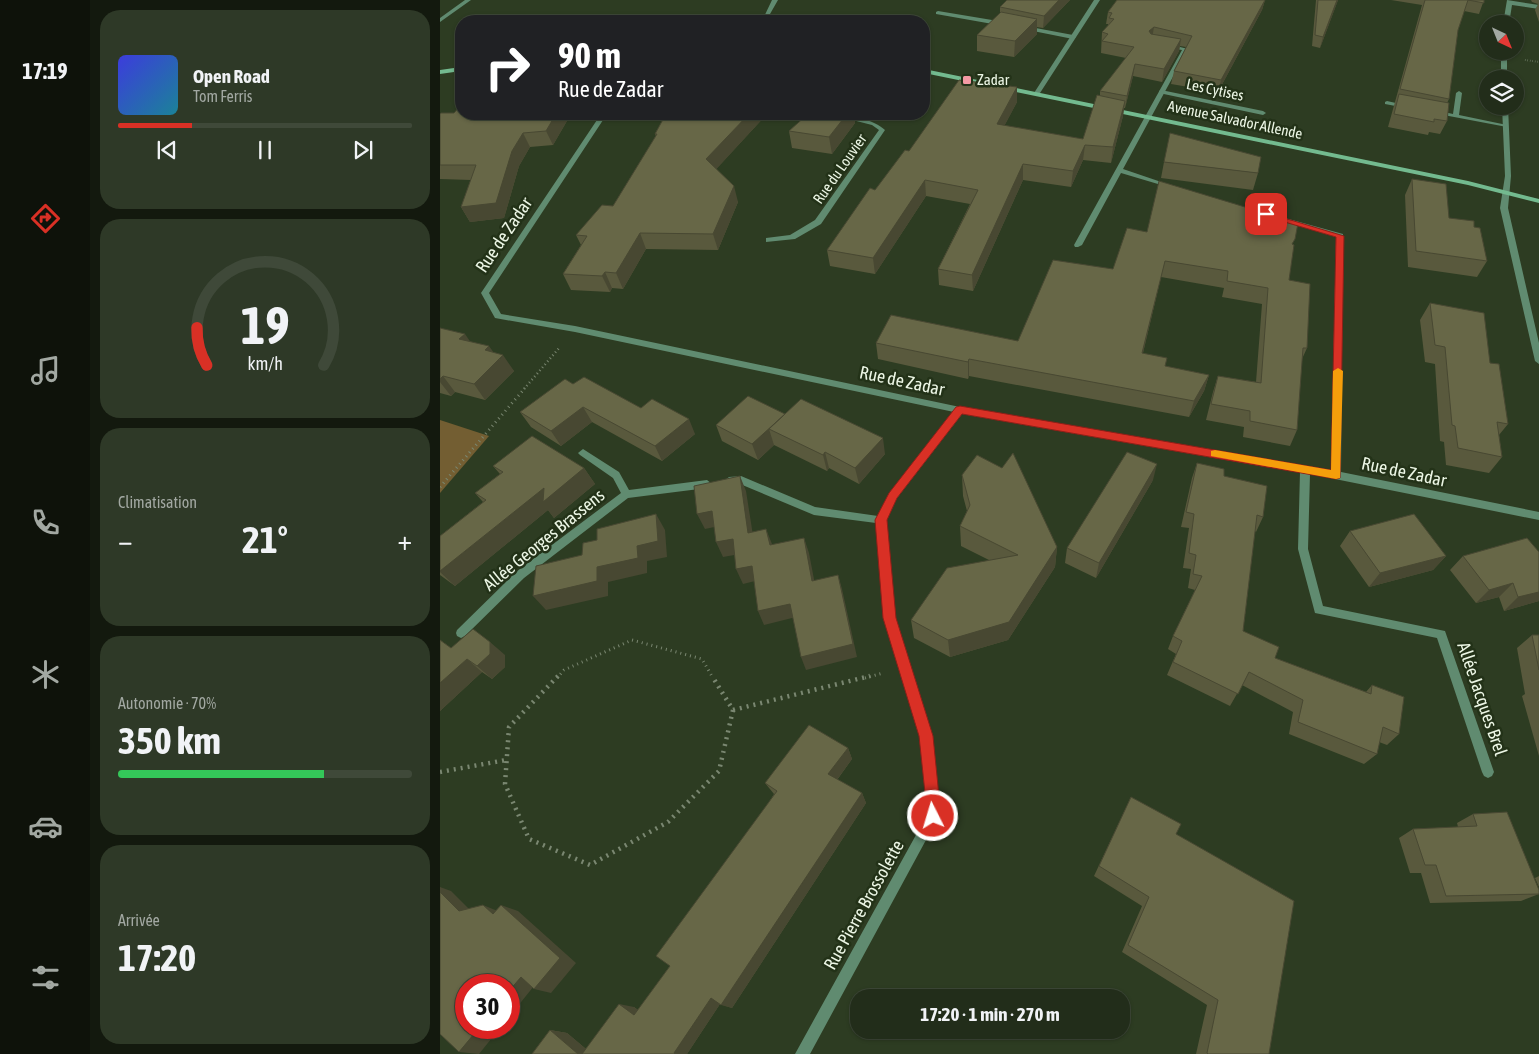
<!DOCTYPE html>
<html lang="fr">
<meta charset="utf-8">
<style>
body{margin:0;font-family:"Asap Condensed",sans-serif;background:#2e3927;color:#f1f3f6;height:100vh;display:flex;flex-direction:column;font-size:19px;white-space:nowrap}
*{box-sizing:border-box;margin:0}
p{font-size:16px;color:#a2a8a2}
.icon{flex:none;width:28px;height:28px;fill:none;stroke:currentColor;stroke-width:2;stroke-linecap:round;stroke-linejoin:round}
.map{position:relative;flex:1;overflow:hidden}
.drawer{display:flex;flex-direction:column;gap:10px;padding:10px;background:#13190e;width:350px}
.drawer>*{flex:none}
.top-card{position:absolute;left:15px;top:15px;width:475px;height:105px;border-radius:20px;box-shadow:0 1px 4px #0004,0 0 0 1px #3f4939;background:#202124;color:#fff;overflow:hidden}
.needle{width:32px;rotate:137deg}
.controls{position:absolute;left:1039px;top:15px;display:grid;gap:10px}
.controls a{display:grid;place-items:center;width:45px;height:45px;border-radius:50%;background:#222d1a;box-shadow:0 1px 4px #0004,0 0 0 1px #3f4939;font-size:25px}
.speed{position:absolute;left:15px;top:974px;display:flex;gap:10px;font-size:25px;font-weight:700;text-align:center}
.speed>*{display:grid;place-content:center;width:65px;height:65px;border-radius:50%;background:#222d1a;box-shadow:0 1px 4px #0004,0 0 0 1px #3f4939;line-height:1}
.speed .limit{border:8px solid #d22;background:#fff;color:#111}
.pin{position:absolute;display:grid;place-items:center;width:42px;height:42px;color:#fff;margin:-21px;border-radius:10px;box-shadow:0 2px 8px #0006}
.me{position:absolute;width:55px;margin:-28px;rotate:355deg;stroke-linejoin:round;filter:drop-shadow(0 0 4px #0008)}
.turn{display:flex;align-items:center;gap:18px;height:105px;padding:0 20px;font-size:22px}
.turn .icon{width:65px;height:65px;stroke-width:2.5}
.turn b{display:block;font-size:35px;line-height:42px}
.big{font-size:38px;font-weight:700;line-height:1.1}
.drawer .widget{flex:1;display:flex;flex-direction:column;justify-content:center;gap:8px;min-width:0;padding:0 18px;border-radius:20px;background:#2e3927}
.drawer .dial{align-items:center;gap:0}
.dial svg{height:130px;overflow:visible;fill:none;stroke:#3f4939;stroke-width:7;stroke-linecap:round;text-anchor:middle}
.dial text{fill:#f1f3f6;stroke:none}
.song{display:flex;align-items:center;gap:15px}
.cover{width:60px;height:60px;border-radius:8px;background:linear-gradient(135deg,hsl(240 70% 55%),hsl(190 70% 35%))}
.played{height:5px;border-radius:2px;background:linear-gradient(90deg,#d93025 25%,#3f4939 25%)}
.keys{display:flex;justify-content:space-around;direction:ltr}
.heat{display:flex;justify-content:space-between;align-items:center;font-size:28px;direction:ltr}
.charge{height:8px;border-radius:4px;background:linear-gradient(90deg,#34c759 70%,#3f4939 0)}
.trip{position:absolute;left:410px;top:989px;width:280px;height:50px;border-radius:20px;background:#222d1a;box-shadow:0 1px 4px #0004,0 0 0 1px #3f4939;font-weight:700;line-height:50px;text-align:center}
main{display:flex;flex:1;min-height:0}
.dock{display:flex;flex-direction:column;width:90px;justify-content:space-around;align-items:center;background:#0e120a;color:#a2a8a2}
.dock .icon{width:35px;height:35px}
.dock .selected{color:#d93025}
.dock b{font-size:22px;color:#f1f3f6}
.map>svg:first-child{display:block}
.green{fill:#735e32}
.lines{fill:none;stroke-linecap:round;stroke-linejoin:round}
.path-far3{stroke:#7a8771;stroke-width:2;stroke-dasharray:0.5 2;stroke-linecap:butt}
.path-far2{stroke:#7a8771;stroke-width:2.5;stroke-dasharray:1 3;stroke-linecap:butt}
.path-far1{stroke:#7a8771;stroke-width:3;stroke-dasharray:1 4;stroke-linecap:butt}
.path{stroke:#7a8771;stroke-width:4.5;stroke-dasharray:2 5;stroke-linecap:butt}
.lane{fill:#608b70;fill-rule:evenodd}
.street{fill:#608b70;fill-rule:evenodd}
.secondary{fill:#73ba8f;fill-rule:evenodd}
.wall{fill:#59593d}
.shaded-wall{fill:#484832}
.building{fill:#676747;stroke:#484832}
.route{fill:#d93025;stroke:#8d1f18}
.slow{fill:#f59e0b}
.poi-dot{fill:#f49aa4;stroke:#233218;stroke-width:2}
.labels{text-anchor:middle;stroke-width:5;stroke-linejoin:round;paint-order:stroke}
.far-poi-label{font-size:15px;fill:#ecf6e5;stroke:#233218;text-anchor:start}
.far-street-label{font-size:15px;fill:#ecf6e5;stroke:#233218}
.street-label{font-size:18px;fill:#ecf6e5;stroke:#233218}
</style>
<main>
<nav class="dock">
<b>17:19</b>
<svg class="icon selected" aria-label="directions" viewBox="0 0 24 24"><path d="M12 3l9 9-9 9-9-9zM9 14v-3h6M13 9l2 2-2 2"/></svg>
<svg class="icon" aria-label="music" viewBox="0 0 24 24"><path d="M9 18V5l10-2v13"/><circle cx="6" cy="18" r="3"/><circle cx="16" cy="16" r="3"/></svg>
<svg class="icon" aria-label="phone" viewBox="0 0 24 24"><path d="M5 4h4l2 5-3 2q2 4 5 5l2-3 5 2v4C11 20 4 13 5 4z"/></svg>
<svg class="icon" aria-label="climate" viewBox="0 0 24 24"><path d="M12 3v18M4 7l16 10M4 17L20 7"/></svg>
<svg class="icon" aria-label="car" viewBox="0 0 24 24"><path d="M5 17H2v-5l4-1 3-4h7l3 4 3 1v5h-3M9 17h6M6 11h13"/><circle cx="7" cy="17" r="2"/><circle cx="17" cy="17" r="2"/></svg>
<svg class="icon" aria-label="filters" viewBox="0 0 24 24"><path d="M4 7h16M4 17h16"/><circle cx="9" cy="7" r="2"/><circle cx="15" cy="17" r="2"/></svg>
</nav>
<section class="drawer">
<div class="widget">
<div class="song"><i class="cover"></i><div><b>Open Road</b><p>Tom Ferris</p></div></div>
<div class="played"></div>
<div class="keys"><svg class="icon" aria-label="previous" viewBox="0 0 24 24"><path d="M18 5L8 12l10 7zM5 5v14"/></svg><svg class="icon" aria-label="pause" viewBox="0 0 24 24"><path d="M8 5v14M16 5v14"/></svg><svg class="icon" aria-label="next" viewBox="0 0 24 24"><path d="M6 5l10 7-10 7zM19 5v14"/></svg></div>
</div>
<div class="widget dial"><svg viewBox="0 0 100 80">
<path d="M14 69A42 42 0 1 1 86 69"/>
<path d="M14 69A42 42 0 0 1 8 46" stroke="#d93025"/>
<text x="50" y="56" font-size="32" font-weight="700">19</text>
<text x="50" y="72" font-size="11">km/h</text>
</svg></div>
<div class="widget"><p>Climatisation</p>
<div class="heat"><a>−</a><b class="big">21°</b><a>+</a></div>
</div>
<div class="widget"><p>Autonomie · 70%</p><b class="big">350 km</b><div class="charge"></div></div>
<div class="widget"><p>Arrivée</p><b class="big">17:20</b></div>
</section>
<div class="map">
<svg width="1099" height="1054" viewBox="0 0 1099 1054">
<rect width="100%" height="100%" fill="#2d3c22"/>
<path class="green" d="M0,420L49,436L0,493Z"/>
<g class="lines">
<path class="path-far3" d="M1085,60L1099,62"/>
<path class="path-far2" d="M84,389L120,347"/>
<path class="path-far1" d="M0,487L85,388
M117,678L124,670L192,640L262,659L273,678
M425,678L443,673"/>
<path class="path" d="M118,676L69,727L65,784L89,839L150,865L228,822L279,771L293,710L272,676
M293,710L430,676
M0,772L66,760"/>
<path class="lane" d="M498,11L564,22L567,24L564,26L496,14V12Z
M585,26L633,35L636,37L633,39L583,29L582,28Z
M721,90L823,111L826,113L823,115L719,93V91Z
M1019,91L1022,93L1019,115L1067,125V127L993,113V111L995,110L1013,114L1016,93Z
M947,101L969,106L966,108L945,104V102Z"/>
<path class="street" d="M25,0H31L0,22V18Z
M332,0H338L326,21H322Z
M654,0H660L600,93L595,94L594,93Z
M1067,0L1099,5V9L1072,5L1069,24H1063Z
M728,44L748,49L683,169L733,186L728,187L681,173L642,245L638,247H635L634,245L742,50L726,47L725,46Z
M1061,51H1067V79H1061Z
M1062,106H1068L1071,176L1068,208L1099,343V364L1095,361L1060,208L1065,176Z
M161,114H167L49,293L61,314L135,326L520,407L891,471L896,237L841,220L845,218L903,234L901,472L1099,512V520L870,474L868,549L883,606L1005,631L1054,772L1052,776L1048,778L1044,776L1042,772L997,638L875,613L858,549L860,472L522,414L457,498L446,520L455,618L492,736L499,816L370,1054H355L487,815L480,736L445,618L436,523L374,515L300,484L289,485L284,481L289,477L301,476L375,507L438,516L450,493L514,412L135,332L55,318L41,293Z
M389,114C404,113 434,119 445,130L381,224L355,239L326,242V238L350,235L375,220L439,130L432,125Z
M143,449L179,472L189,490L267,480L272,484L267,488L188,498L84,578L25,636L21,638L17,636L16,633L17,630L76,572L181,493L173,478L140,455L138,453Z"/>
<path class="secondary" d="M21,67V71L0,74V70Z
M484,69L1028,181L1099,199V203L1028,185L484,73Z"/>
</g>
<path class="wall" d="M567,0H630L603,28L597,27V34L574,57L537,51V35L560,13V7Z
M677,0H825L822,10L778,92L731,84L734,71L746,47L740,46L739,51L722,82L693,76L685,108H684L683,116L671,163L643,160L631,187L583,180L533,291L499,285L498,269L530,204L486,196L435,274L390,266L387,250L435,190L469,151L577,87V102L564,126L643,139L660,96V91L686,58L661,53L662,32L668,26V24H666L668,12Z
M876,0H898L880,48L872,46Z
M951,0H1044L1039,14L1024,11L1018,30L1009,99L1007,103V121L1000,134L989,132L988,135L948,127L982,5Z
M1091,0H1099V22L1095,10L1098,4L1092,2Z
M0,114H131L113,145L90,147L79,166L64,218L30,222L21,207L31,180L0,179Z
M226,114H327L276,169L298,202L278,250L206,249L183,289L172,288L170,292L131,290L123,274L141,245L136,235L173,206L216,136L215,134Z
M368,114H421L419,116L414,115L415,123L392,154L352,148L349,131Z
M724,162L818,173L813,190L721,178Z
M972,179L1009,218L1034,227L1047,261L1037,277L968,267L965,195Z
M707,232L853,245L849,280L867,348L862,359L857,430L850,446L803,437L804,427L766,420L773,392L778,376L816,382L822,304L782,297L784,288L721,277L703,353L725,366L769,375L764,391L749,417L529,376L528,379L438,359L436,343L578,341L673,269Z
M990,303L1050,363L1068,424L1059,435L1062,457L1049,473L1006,465L1004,442L1000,441L995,364L985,362L980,320Z
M0,328L54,353L74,371L45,400L15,392L11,396L0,393Z
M133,384L201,408L255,434L222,461L152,422L121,446L91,427L80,412Z
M345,414L445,454L419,484L389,468L387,471L334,445L318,460L282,441L276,425Z
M757,463L784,476L823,517L816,532L815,531L803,631L835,658L926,692L932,685L959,734L947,745L939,742L937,754L924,764L849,734L853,712L802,685L790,706L727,675L736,654L728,649L733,636L755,590L748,588L751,569L743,568L749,528L741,527L752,478Z
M53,466L144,468L155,484L114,518L108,510L15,586L0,575V536L43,502L35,493L60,474Z
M522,475L617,547L615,567L568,640L510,657L474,638L471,620L549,560L521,546L520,526L527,511L523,496Z
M713,480L656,578L625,563L627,548Z
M910,531L1006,556L993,570L929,587L900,546Z
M1099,552V601L1064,611L1059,597L1036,603L1010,570L1023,556Z
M1092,635H1099V756L1082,696L1085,694L1077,648Z
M0,640L11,648L65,655V667L52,679L42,672L0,711Z
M408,748L412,759L397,780L422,793L426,803L292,1008L280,1004L247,1054H92L110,1030L127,1033L146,1049L194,1007L198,1010L230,966L334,794L325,783Z
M691,797L736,834L829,1054H756L767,1005L682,952L702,906L654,876Z
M1033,814L1099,890V894L1081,901L990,903L981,873H970L959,838L973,829L1018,827L1017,823Z
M1099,876V887L1095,878Z"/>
<path class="shaded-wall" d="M619,0H630L603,28L604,16Z
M825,0L822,10L778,92L781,80Z
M897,0H898L880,48L883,37Z
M597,19V34L574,57L575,41Z
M714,27L712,39L709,31Z
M741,39L739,51L722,82L724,69Z
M695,64L693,76L685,108L687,96Z
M577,87V102L557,140V124Z
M685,101L683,116L671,163L673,147Z
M116,114H131L113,145L106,131Z
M309,114H327L271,175L266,159Z
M407,114H413L415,123L392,154L389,137Z
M83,133L90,147L79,166L64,218L30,222L21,207L72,151Z
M645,145L643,160L631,187L633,171Z
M583,164V180L533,291L532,275Z
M485,180L486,196L435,274L433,258Z
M294,186L298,202L278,250L273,234Z
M200,233L206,249L183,289L176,273Z
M725,261L721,277L699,369L702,353Z
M165,272L172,288L170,292L162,276Z
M25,334L36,350L19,339Z
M49,346L59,360L63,355L74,371L45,400L34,384L45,350Z
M529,359V376L528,379V362Z
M769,375L764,391L749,417L754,401Z
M3,376L15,392L11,396L0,382V379Z
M143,407L152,422L121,446L111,431Z
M345,414L329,429L334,445L318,460L312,444Z
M249,419L255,434L222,461L215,446Z
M443,438L445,454L419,484L415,468Z
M385,452L389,468L387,471L383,455Z
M717,464L713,480L656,578L659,563Z
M144,468L155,484L114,518L108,510L15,586L0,572V571L104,488Z
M300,476L306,491L315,548L308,533Z
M272,511L279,526L265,529L257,514Z
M216,514L225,530L227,557L207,561V573L168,582V596L106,610L93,596L157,567L197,546Z
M326,529L332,544L330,545Z
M364,538L369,553L377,595L372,581Z
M293,539L300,554L283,557L276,542Z
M617,547L615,567L568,640L510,657L508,640Z
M1006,556L993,570L929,587L940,573Z
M312,566L319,580L303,584L296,569Z
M398,575L402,589L417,657L366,670L361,657Z
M1073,583L1059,597L1036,603L1049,590Z
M1099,592V601L1064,611L1078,597Z
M350,604L356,617L324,625L318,611Z
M50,642L65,655V667L52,679L37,666Z
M27,659L42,672L0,711V683Z
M408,748L412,759L393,785L388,774Z
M422,793L426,803L292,1008L281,1005Z
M0,887L11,891L38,918L19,911L0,892Z
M43,905L60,912L53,914Z
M61,905L78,911L136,963L111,993L94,989Z
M81,977L98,981L69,1017V991Z
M271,998L282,1001L247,1054H235L234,1053Z
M179,1004L194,1007L208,1018L194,1015Z
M39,1028H60L39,1054L19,1052Z
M110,1030L127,1033L152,1054H138Z"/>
<path class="building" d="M567,0H619L604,16L560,7Z
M677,0H825L781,80L734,71L752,36L714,27L709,31L711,34L741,39L724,69L695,64L687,96L660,91L694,47L662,41L668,34L662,32L674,19L669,18L672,13L668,12Z
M878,0H897L883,37L875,35Z
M985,0H1044V3L1028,0L1018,30L1009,99L960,89Z
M561,12L597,19L575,41L537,35Z
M519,80L577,87L557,124L643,139L657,95L685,101L673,147L645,145L633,171L583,164L532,275L498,269L538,190L485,180L433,258L387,250L430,188L435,190L465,150L469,151Z
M959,94L1009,103L1007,121L994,119V122L954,114Z
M21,105V114H116L106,131L83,133L72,151L56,203L21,207L36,165H0V114L1,113H14Z
M226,114H309L266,159L294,186L273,234L200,233L176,273L165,272L162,276L123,274L147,236L136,235L162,205L173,206L217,134H215Z
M368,114H407L389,137L349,131Z
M730,133L821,157L818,173L724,162Z
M972,179L1006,184L1009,218L1034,221V227L1040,228L1047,261L976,251Z
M719,181L858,223L855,239L852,244L854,245L849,280L870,284L867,348H863L857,430L810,421V411L771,404L778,376L821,383L828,288L787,281L788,271L725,261L702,353L727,358L725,366L769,375L754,401L529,359L528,362L436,343L451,315L578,341L613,260L673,269L687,228L707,232Z
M990,303L1044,313L1050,363L1059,364L1068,424L1057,422L1062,457L1018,448L1015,426L1012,425L1005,347L995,345Z
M0,328L25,334L19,339L49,346L45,350L63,355L34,384L3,376L0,379Z
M144,377L201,408L212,399L249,419L215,446L143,407L111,431L80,412L125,379L133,384Z
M308,396L345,414L312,444L276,425Z
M361,399L443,438L415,468L385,452L383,455L329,429Z
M92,436L144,468L103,502L104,488L0,571V536L46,500L35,493L63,472L53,466Z
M687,452L717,464L659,563L627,548Z
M573,453L617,547L569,622L508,640L471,620L507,568L578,555L520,526L530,505L522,475L537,455L562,468Z
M757,463L784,469V476L827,486L823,517L817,515L803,631L839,647L835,658L931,694L932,685L964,697L959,734L943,727L937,754L858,722L863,700L809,672L798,694L733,662L742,641L733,636L762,576L753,574L756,555L749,553L754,514L746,512Z
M300,476L308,533L326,529L330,545L364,538L372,581L398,575L413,644L361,657L350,604L318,611L312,566L296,569L293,539L276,542L272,511L257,514L254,486Z
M216,514L218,541L197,546L198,558L157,567V581L93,596L96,566L142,555L143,543L157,540V529Z
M974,514L1006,556L940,573L910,531Z
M1087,538L1099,552V592L1078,597L1073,583L1049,590L1023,556Z
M33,629L50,642V654L37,666L27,659L0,683V640L11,648Z
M1092,635H1099V670Z
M369,725L408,748L388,774L422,793L281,1005L271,998L234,1053L235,1054H142L179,1004L194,1015L230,966L216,956L337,791L325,783Z
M691,797L741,824L736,834L854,901L829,1054H768L767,1053L778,1000L688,945L709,897L659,866Z
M1067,812L1099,890V894L1006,896L996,865H985L973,829L1037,826L1033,814Z
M0,892L19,911L43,905L53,914L61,905L120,958L94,989L81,977L69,991V985H26V1028H39L19,1052L0,1034Z
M110,1030L138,1054H92Z"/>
<path class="route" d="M824,212L904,236L900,478L896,479L522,414L457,498L447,520L456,618L493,736L501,816L498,821L493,823L488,821L479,736L443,618L435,520L449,493L516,407L520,406L891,470L896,237L824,216Z"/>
<path class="slow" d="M898,368L903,371L900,478L896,479L771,456V451L775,450L891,470L893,371Z"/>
<rect class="poi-dot" x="522" y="75" width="10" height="10" rx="2.5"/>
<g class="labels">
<g class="far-poi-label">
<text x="537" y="85">Zadar</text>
</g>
<g class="far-street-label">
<text transform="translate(775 90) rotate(12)" y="5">Les Cytises</text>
<text transform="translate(795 120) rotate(12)" y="5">Avenue Salvador Allende</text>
<text transform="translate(400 169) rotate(-55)" y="5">Rue du Louvier</text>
</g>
<g class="street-label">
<text transform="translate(64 235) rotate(-56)" y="6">Rue de Zadar</text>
<text transform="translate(462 381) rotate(12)" y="6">Rue de Zadar</text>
<text transform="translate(964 472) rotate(12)" y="6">Rue de Zadar</text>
<text transform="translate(104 540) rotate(-39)" y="6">Allée Georges Brassens</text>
<text transform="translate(1042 699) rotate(71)" y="6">Allée Jacques Brel</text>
<text transform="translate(424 905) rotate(-61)" y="6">Rue Pierre Brossolette</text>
</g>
</g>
</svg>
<div class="controls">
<a><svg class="needle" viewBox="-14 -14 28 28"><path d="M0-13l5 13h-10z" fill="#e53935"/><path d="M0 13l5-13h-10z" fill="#a2a8a2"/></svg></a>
<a><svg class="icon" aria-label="layers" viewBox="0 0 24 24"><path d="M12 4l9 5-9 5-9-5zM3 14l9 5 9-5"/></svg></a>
</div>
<div class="speed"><div class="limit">30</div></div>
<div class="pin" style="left:826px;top:214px;background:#d93025"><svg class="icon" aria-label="arrive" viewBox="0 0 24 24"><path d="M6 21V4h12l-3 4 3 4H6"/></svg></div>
<svg class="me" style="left:493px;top:816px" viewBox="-20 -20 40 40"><circle r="17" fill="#d93025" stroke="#fff" stroke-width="3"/><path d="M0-11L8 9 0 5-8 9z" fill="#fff"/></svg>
<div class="trip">17:20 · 1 min · 270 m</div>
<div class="top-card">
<div class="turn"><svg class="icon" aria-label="right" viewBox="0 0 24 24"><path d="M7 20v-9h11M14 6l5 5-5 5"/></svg><div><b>90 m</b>Rue de Zadar</div></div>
</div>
</div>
</main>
